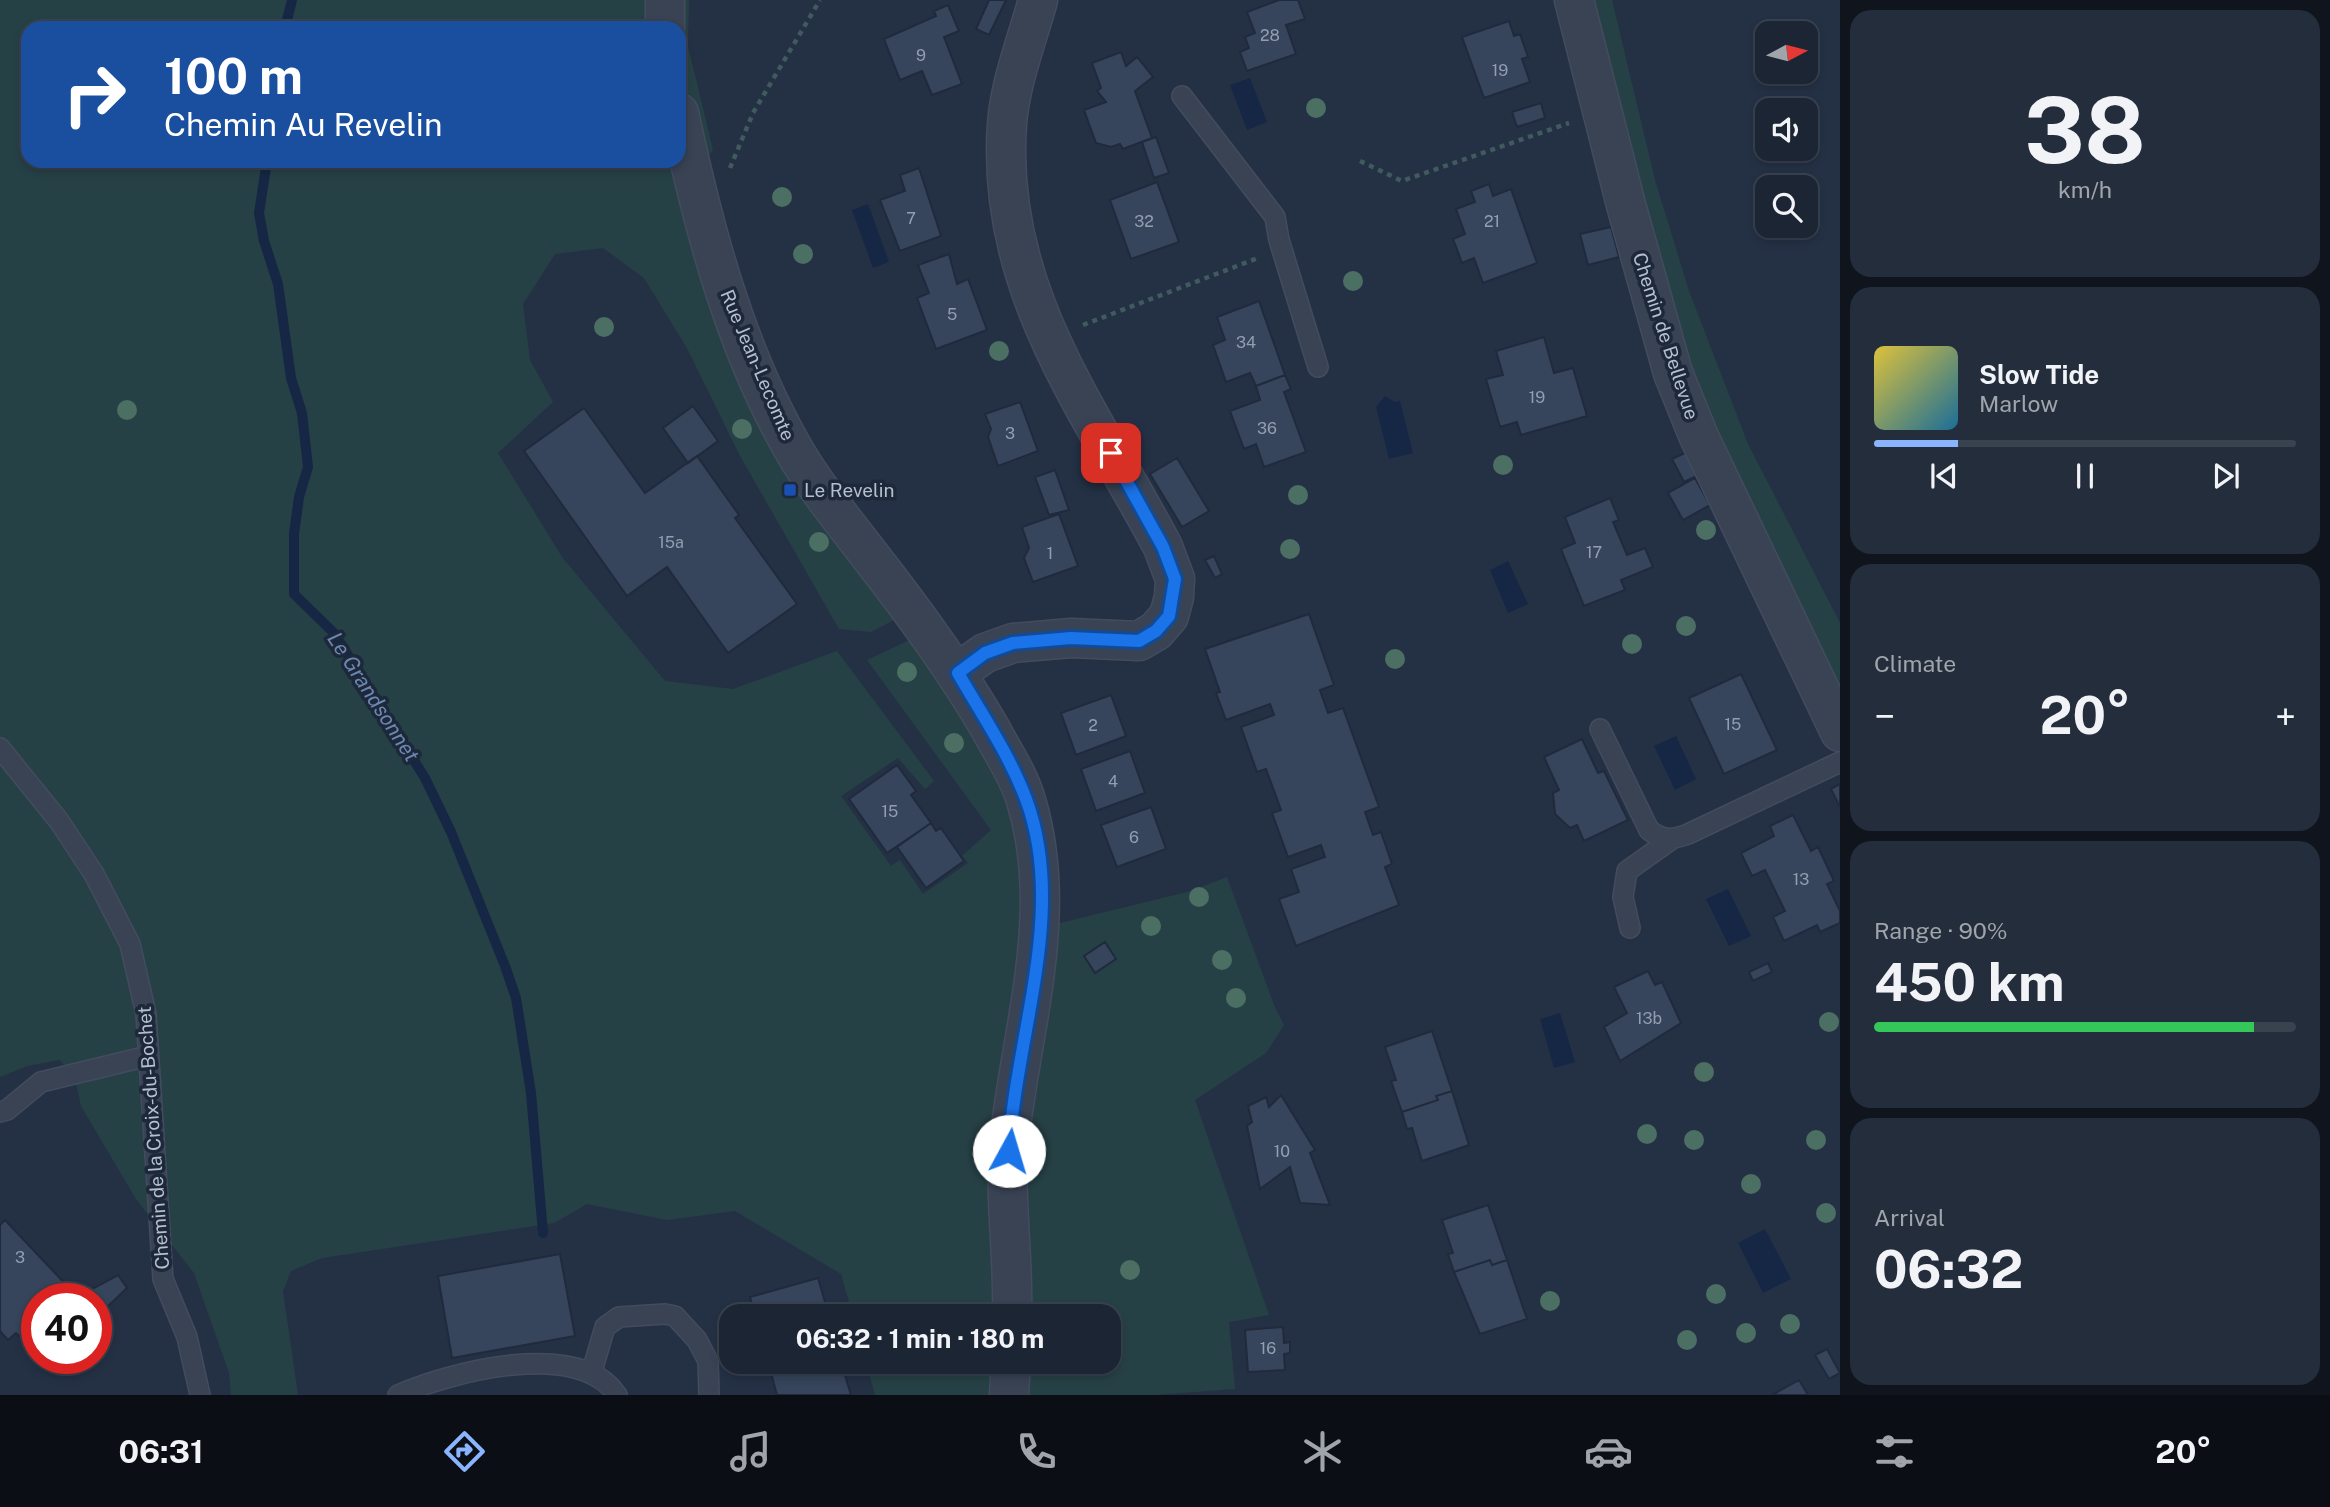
<!DOCTYPE html>
<meta charset="utf-8">
<style>
body{margin:0;font-family:"Public Sans",sans-serif;background:#242d3c;color:#f1f3f6;height:100vh;display:flex;flex-direction:column;font-size:26px;white-space:nowrap}
*{box-sizing:border-box;margin:0}
p{font-size:23px;color:#a0a5ac}
.icon{flex:none;width:38px;height:38px;fill:none;stroke:currentColor;stroke-width:2;stroke-linecap:round;stroke-linejoin:round}
.map{position:relative;flex:1;overflow:hidden}
.panel{display:flex;flex-direction:column;gap:10px;padding:10px;background:#0f141d;width:490px}
.panel>*{flex:none}
.hud{position:absolute;left:21px;top:21px;width:665px;height:147px;border-radius:21px;box-shadow:0 4px 10px #0003,0 0 0 2px #39424f;background:#1a4fa0;color:#fff;overflow:hidden}
.needle{width:46px;rotate:83deg}
.buttons{position:absolute;left:1755px;top:21px;display:grid;gap:14px}
.buttons a{display:grid;place-items:center;width:63px;height:63px;border-radius:14px;background:#1b2534;box-shadow:0 4px 10px #0003,0 0 0 2px #39424f;font-size:35px}
.speed{position:absolute;left:21px;top:1283px;display:flex;gap:14px;font-size:35px;font-weight:700;text-align:center}
.speed>*{display:grid;place-content:center;width:91px;height:91px;border-radius:50%;background:#1b2534;box-shadow:0 4px 10px #0003,0 0 0 2px #39424f;line-height:1}
.speed .limit{border:10px solid #d22;background:#fff;color:#111}
.pin{position:absolute;display:grid;place-items:center;width:60px;height:60px;color:#fff;margin:-30px;border-radius:14px;box-shadow:0 4px 10px #0006}
.me{position:absolute;width:77px;margin:-38px;rotate:6deg;stroke-linejoin:round;filter:drop-shadow(0 0 5px #0008)}
.turn{display:flex;align-items:center;gap:24px;height:147px;padding:0 28px;font-size:32px}
.turn .icon{width:91px;height:91px;stroke-width:2.5}
.turn b{display:block;font-size:49px;line-height:60px}
.big{font-size:52px;font-weight:700;line-height:1.1}
.panel .tile{flex:1;display:flex;flex-direction:column;justify-content:center;gap:10px;min-width:0;padding:0 24px;border-radius:21px;background:#242d3c}
.panel .dial{align-items:center;gap:0}
.dial b{font-size:91px;line-height:1}
.song{display:flex;align-items:center;gap:21px}
.cover{width:84px;height:84px;border-radius:10px;background:linear-gradient(135deg,hsl(50 70% 55%),hsl(200 70% 35%))}
.played{height:7px;border-radius:4px;background:linear-gradient(90deg,#8ab4ff 20%,#39424f 20%)}
.keys{display:flex;justify-content:space-around;direction:ltr}
.heat{display:flex;justify-content:space-between;align-items:center;font-size:38px;direction:ltr}
.charge{height:10px;border-radius:5px;background:linear-gradient(90deg,#34c759 90%,#39424f 0)}
.trip{position:absolute;left:719px;top:1304px;width:402px;height:70px;border-radius:21px;background:#1b2534;box-shadow:0 4px 10px #0003,0 0 0 2px #39424f;font-weight:700;line-height:70px;text-align:center}
.menu{display:flex;height:112px;justify-content:space-around;align-items:center;background:#0b0f15;color:#a0a5ac}
.menu .icon{width:49px;height:49px}
.menu .on{color:#8ab4ff}
.menu b{font-size:32px;color:#f1f3f6}
main{display:flex;flex:1;min-height:0}
.map>svg:first-child{display:block}
.green{fill:#264146;fill-rule:evenodd}
.water{fill:#152745}
.lines{fill:none;stroke-linecap:round;stroke-linejoin:round}
.stream{stroke:#152745;stroke-width:10}
.building{fill:#36455c;stroke:#202a3c;stroke-width:2}
.service-casing{stroke:#434c5e;stroke-width:22}
.minor-casing{stroke:#434c5e;stroke-width:41}
.tertiary-casing{stroke:#434c5e;stroke-width:41}
.path{stroke:#405a5e;stroke-width:4.5;stroke-dasharray:5 5;stroke-linecap:butt}
.service{stroke:#394354;stroke-width:19}
.minor{stroke:#394354;stroke-width:38}
.tertiary{stroke:#394354;stroke-width:38}
.tree{fill:#4b6f62}
.route-casing{stroke:#114b97;stroke-width:18}
.route{stroke:#1a73e8;stroke-width:12}
.transit-dot{fill:#1a4fb4;stroke:#1d283a;stroke-width:2.5}
.labels{text-anchor:middle;stroke-width:7;stroke-linejoin:round;paint-order:stroke}
.number-label{font-size:16px;fill:#949eb0}
.street-label{font-size:19px;fill:#b6bfce;stroke:#1d283a}
.poi-label{font-size:19px;fill:#b6bfce;stroke:#1d283a;text-anchor:start}
.water-label{font-size:21px;font-style:italic;fill:#6c87b0;stroke:#1d283a}
</style>
<main>
<div class="map">
<svg width="1840" height="1395" viewBox="0 0 1840 1395">
<rect width="100%" height="100%" fill="#243145"/>
<path class="green" d="M0,0H689L688,46L713,150L680,193L771,415L909,612L871,632L839,629L739,454L687,348L644,278L603,248L555,254L523,304L530,360L553,402L498,453L562,557L665,681L733,689L837,651L934,781L925,789L898,758L841,796L891,866L900,860L923,894L968,863L962,856L991,830L867,660L927,632L1012,767L1040,928L1191,891L1227,877L1274,1005L1284,1025L1266,1053L1195,1100L1269,1315L1229,1322L1235,1389L1154,1395H875L866,1362H1110V1316H853L841,1274L735,1211L667,1220L587,1204L554,1223L322,1258L291,1271L283,1291L298,1395H231L229,1373L194,1273L136,1199L81,1106L75,1078L60,1060L27,1066L0,1077ZM28,28H679V161H28Z
M1574,0H1612L1655,180L1689,291L1748,444L1840,623V732L1699,437Z"/>
<path class="water" d="M1250,78L1267,122L1247,130L1230,85Z
M868,204L889,262L873,268L852,210Z
M1385,396L1395,402L1400,401L1413,453L1389,459L1376,407Z
M1508,561L1528,604L1508,613L1490,570Z
M1676,736L1696,779L1675,790L1654,746Z
M1728,889L1751,936L1729,946L1706,899Z
M1560,1013L1575,1062L1554,1068L1540,1019Z
M1765,1229L1791,1279L1763,1293L1738,1243Z"/>
<g class="lines">
<path class="stream" d="M285,28L292,0
M267,161L259,213L264,241L278,284L291,378L302,413L308,467L299,497L294,534V594L334,633L425,778L451,832L505,966L516,998L531,1093L543,1233"/>
</g>
<path class="building" d="M989,0H1006L989,35L976,29Z
M1279,0H1298L1305,19L1286,25L1296,54L1247,71L1240,52L1249,48L1245,37L1255,33L1247,12Z
M948,5L959,31L944,37L962,84L932,95L922,71L900,80L884,39L936,16L934,11Z
M1509,21L1514,36L1520,34L1528,57L1522,59L1530,82L1484,98L1462,37Z
M1121,52L1126,66L1137,57L1153,77L1135,91L1152,138L1123,149L1120,144L1111,147L1096,143L1084,110L1106,102L1097,91L1101,88L1092,63Z
M1541,103L1545,118L1517,127L1512,112Z
M1156,137L1169,173L1154,178L1142,142Z
M919,168L941,236L900,251L880,200L905,191L900,175Z
M1157,182L1179,242L1131,259L1110,200Z
M1489,184L1493,196L1511,189L1537,263L1483,283L1474,258L1462,263L1453,239L1465,234L1456,209L1475,202L1471,191Z
M1611,227L1619,257L1588,265L1580,234Z
M949,254L957,284L968,279L987,330L936,349L917,298L929,293L918,265Z
M1259,301L1285,375L1256,386L1250,373L1226,382L1213,345L1225,340L1217,317Z
M1544,337L1554,373L1573,368L1587,416L1521,435L1517,422L1500,427L1486,379L1503,375L1496,351Z
M1285,375L1291,389L1284,392L1306,452L1264,467L1256,444L1244,449L1230,411L1260,400L1256,386Z
M1020,402L1038,451L998,466L988,437L991,429L985,414Z
M693,406L718,441L688,463L663,428Z
M584,408L645,493L697,456L739,515L735,518L797,604L728,653L667,567L627,596L524,451Z
M1689,451L1701,474L1684,482L1672,459Z
M1177,458L1209,511L1182,527L1150,474Z
M1055,470L1069,510L1049,515L1035,477Z
M1695,478L1710,505L1683,520L1668,493Z
M1610,498L1619,520L1613,522L1627,555L1645,548L1653,567L1621,580L1625,590L1584,606L1561,549L1575,543L1565,517Z
M1059,514L1078,566L1033,582L1024,558L1029,548L1022,527Z
M1214,556L1222,574L1215,578L1205,560Z
M1309,614L1334,685L1320,690L1328,713L1343,708L1379,807L1365,812L1373,835L1381,832L1392,864L1385,867L1399,905L1296,946L1279,899L1299,892L1291,869L1325,857L1321,845L1288,857L1272,813L1281,810L1266,769L1257,772L1241,727L1274,715L1270,704L1226,720L1216,693L1220,692L1205,649Z
M1741,674L1777,750L1724,774L1689,698Z
M1111,695L1126,736L1076,755L1061,713Z
M1582,739L1598,773L1604,771L1628,820L1584,841L1577,825L1570,828L1555,814L1553,793L1559,790L1544,757Z
M1130,751L1145,793L1096,811L1081,769Z
M897,765L916,791L911,795L931,823L887,853L849,799Z
M1840,784V807L1831,789Z
M1151,807L1166,849L1117,867L1101,825Z
M1793,815L1811,851L1818,847L1834,881L1827,884L1840,911V923L1820,932L1817,925L1784,941L1773,917L1785,911L1765,870L1752,876L1741,853L1774,836L1770,826Z
M931,823L936,831L941,828L964,861L926,888L897,847Z
M1105,942L1116,959L1095,973L1084,956Z
M1768,963L1772,972L1753,981L1749,972Z
M1648,971L1655,985L1662,982L1681,1023L1620,1061L1604,1027L1627,1013L1614,987Z
M1432,1031L1452,1091L1436,1096L1438,1100L1402,1112L1391,1081L1396,1080L1385,1047Z
M1452,1091L1469,1145L1422,1161L1412,1128L1407,1129L1402,1112L1438,1100L1436,1096Z
M1281,1095L1315,1150L1310,1153L1330,1205L1300,1203L1290,1167L1260,1189L1247,1126L1252,1122L1248,1106L1266,1097L1269,1107Z
M1488,1205L1507,1260L1492,1265L1490,1260L1454,1272L1448,1254L1453,1253L1442,1220Z
M5,1220L70,1289L60,1298H37V1320L19,1336L16,1333L8,1340L0,1331V1225Z
M560,1254L575,1336L452,1358L438,1276Z
M1490,1260L1492,1265L1507,1260L1527,1319L1480,1334L1454,1272Z
M118,1275L127,1288L105,1309L92,1289Z
M818,1278L829,1316H755L750,1297Z
M1283,1327L1284,1343L1290,1342V1353L1284,1354L1285,1370L1248,1372L1245,1330Z
M1827,1349L1840,1373L1829,1379L1815,1355Z
M768,1362H841L851,1395H777Z
M1799,1380L1808,1395H1772Z"/>
<g class="lines">
<g class="service-casing">
<path id="service" d="M1182,96L1275,217L1279,240L1318,367
M1600,729L1649,830C1663,841 1672,840 1688,834L1840,762
M0,748L59,821L94,874L130,944L146,1014L163,1279L187,1337L200,1395
M1630,928L1623,897L1627,871L1672,839
M0,1112L7,1110L41,1082L148,1056
M592,1371L605,1327L619,1317L665,1314L675,1316L697,1340L708,1361L709,1395
M398,1395C450,1372 579,1338 617,1395"/>
</g>
<g class="minor-casing">
<path id="minor" d="M1574,0L1626,205L1673,373L1699,437L1840,732
M958,672L985,653L1013,643L1071,638L1139,641L1156,631L1169,616L1174,597L1175,579L1163,547C1090,409 995,289 1007,124C1010,83 1027,40 1038,0"/>
</g>
<g class="tertiary-casing">
<path id="tertiary" d="M665,28V0
M679,113C704,230 736,353 798,457C819,492 846,524 871,557C914,612 955,668 990,728C1003,753 1020,777 1027,804C1059,913 1023,1024 1010,1134C1003,1194 1014,1255 1012,1316
M1009,1395L1011,1362"/>
</g>
<path class="path" d="M1360,161L1402,181L1569,123
M730,168L753,113L820,0
M1083,325L1258,258"/>
<use href="#service" class="service"/>
<use href="#minor" class="minor"/>
<use href="#tertiary" class="tertiary"/>
</g>
<g class="tree">
<circle cx="1316" cy="108" r="10"/>
<circle cx="782" cy="197" r="10"/>
<circle cx="803" cy="254" r="10"/>
<circle cx="1353" cy="281" r="10"/>
<circle cx="604" cy="327" r="10"/>
<circle cx="999" cy="351" r="10"/>
<circle cx="127" cy="410" r="10"/>
<circle cx="742" cy="429" r="10"/>
<circle cx="1503" cy="465" r="10"/>
<circle cx="1298" cy="495" r="10"/>
<circle cx="1706" cy="530" r="10"/>
<circle cx="819" cy="542" r="10"/>
<circle cx="1290" cy="549" r="10"/>
<circle cx="1686" cy="626" r="10"/>
<circle cx="1632" cy="644" r="10"/>
<circle cx="1395" cy="659" r="10"/>
<circle cx="907" cy="672" r="10"/>
<circle cx="954" cy="743" r="10"/>
<circle cx="1199" cy="897" r="10"/>
<circle cx="1151" cy="926" r="10"/>
<circle cx="1222" cy="960" r="10"/>
<circle cx="1236" cy="998" r="10"/>
<circle cx="1829" cy="1022" r="10"/>
<circle cx="1704" cy="1072" r="10"/>
<circle cx="1647" cy="1134" r="10"/>
<circle cx="1694" cy="1140" r="10"/>
<circle cx="1816" cy="1140" r="10"/>
<circle cx="1751" cy="1184" r="10"/>
<circle cx="1826" cy="1213" r="10"/>
<circle cx="1130" cy="1270" r="10"/>
<circle cx="1716" cy="1294" r="10"/>
<circle cx="1550" cy="1301" r="10"/>
<circle cx="1790" cy="1324" r="10"/>
<circle cx="1746" cy="1333" r="10"/>
<circle cx="1687" cy="1340" r="10"/>
</g>
<g class="lines">
<g class="route-casing">
<path id="route" d="M1009,1151C1015,1036 1068,912 1026,799C1009,754 981,713 958,673L985,653L1013,643L1071,638L1139,641L1156,631L1169,616L1175,579L1163,547L1111,453"/>
</g>
<use href="#route" class="route"/>
</g>
<rect class="transit-dot" x="783" y="483" width="14" height="14" rx="3.5"/>
<g class="labels">
<g class="number-label">
<text x="1270" y="41">28</text>
<text x="921" y="61">9</text>
<text x="1500" y="76">19</text>
<text x="911" y="224">7</text>
<text x="1144" y="227">32</text>
<text x="1492" y="227">21</text>
<text x="952" y="320">5</text>
<text x="1246" y="348">34</text>
<text x="1537" y="403">19</text>
<text x="1267" y="434">36</text>
<text x="1010" y="439">3</text>
<text x="671" y="548">15a</text>
<text x="1594" y="558">17</text>
<text x="1050" y="559">1</text>
<text x="1733" y="730">15</text>
<text x="1093" y="731">2</text>
<text x="1113" y="787">4</text>
<text x="890" y="817">15</text>
<text x="1134" y="843">6</text>
<text x="1801" y="885">13</text>
<text x="1649" y="1024">13b</text>
<text x="1282" y="1157">10</text>
<text x="20" y="1263">3</text>
<text x="1268" y="1354">16</text>
</g>
<g class="street-label">
<text transform="translate(1666 336) rotate(72)" y="7">Chemin de Bellevue</text>
<text transform="translate(758 365) rotate(67)" y="7">Rue Jean-Lecomte</text>
<text transform="translate(153 1138) rotate(-94)" y="7">Chemin de la Croix-du-Bochet</text>
</g>
<g class="poi-label">
<text x="804" y="497">Le Revelin</text>
</g>
<g class="water-label">
<text transform="translate(373 697) rotate(57)" y="7">Le Grandsonnet</text>
</g>
</g>
</svg>
<div class="buttons">
<a><svg class="needle" viewBox="-14 -14 28 28"><path d="M0-13l5 13h-10z" fill="#e53935"/><path d="M0 13l5-13h-10z" fill="#a0a5ac"/></svg></a>
<a><svg class="icon" aria-label="sound" viewBox="0 0 24 24"><path d="M4 9h4l5-4v14l-5-4H4zM17 9q2 3 0 6"/></svg></a>
<a><svg class="icon" aria-label="search" viewBox="0 0 24 24"><circle cx="10" cy="10" r="6"/><path d="M15 15l6 6"/></svg></a>
</div>
<div class="speed"><div class="limit">40</div></div>
<div class="pin" style="left:1111px;top:453px;background:#d93025"><svg class="icon" aria-label="arrive" viewBox="0 0 24 24"><path d="M6 21V4h12l-3 4 3 4H6"/></svg></div>
<svg class="me" style="left:1009px;top:1151px" viewBox="-20 -20 40 40"><circle r="19" fill="#fff"/><path d="M0-13L10 11 0 6-10 11z" fill="#1a73e8"/></svg>
<div class="trip">06:32 · 1 min · 180 m</div>
<div class="hud">
<div class="turn"><svg class="icon" aria-label="right" viewBox="0 0 24 24"><path d="M7 20v-9h11M14 6l5 5-5 5"/></svg><div><b>100 m</b>Chemin Au Revelin</div></div>
</div>
</div>
<section class="panel">
<div class="tile dial"><b>38</b><p>km/h</p></div>
<div class="tile">
<div class="song"><i class="cover"></i><div><b>Slow Tide</b><p>Marlow</p></div></div>
<div class="played"></div>
<div class="keys"><svg class="icon" aria-label="previous" viewBox="0 0 24 24"><path d="M18 5L8 12l10 7zM5 5v14"/></svg><svg class="icon" aria-label="pause" viewBox="0 0 24 24"><path d="M8 5v14M16 5v14"/></svg><svg class="icon" aria-label="next" viewBox="0 0 24 24"><path d="M6 5l10 7-10 7zM19 5v14"/></svg></div>
</div>
<div class="tile"><p>Climate</p>
<div class="heat"><a>−</a><b class="big">20°</b><a>+</a></div>
</div>
<div class="tile"><p>Range · 90%</p><b class="big">450 km</b><div class="charge"></div></div>
<div class="tile"><p>Arrival</p><b class="big">06:32</b></div>
</section>
</main>
<nav class="menu">
<b>06:31</b>
<svg class="icon on" aria-label="directions" viewBox="0 0 24 24"><path d="M12 3l9 9-9 9-9-9zM9 14v-3h6M13 9l2 2-2 2"/></svg>
<svg class="icon" aria-label="music" viewBox="0 0 24 24"><path d="M9 18V5l10-2v13"/><circle cx="6" cy="18" r="3"/><circle cx="16" cy="16" r="3"/></svg>
<svg class="icon" aria-label="phone" viewBox="0 0 24 24"><path d="M5 4h4l2 5-3 2q2 4 5 5l2-3 5 2v4C11 20 4 13 5 4z"/></svg>
<svg class="icon" aria-label="climate" viewBox="0 0 24 24"><path d="M12 3v18M4 7l16 10M4 17L20 7"/></svg>
<svg class="icon" aria-label="car" viewBox="0 0 24 24"><path d="M5 17H2v-5l4-1 3-4h7l3 4 3 1v5h-3M9 17h6M6 11h13"/><circle cx="7" cy="17" r="2"/><circle cx="17" cy="17" r="2"/></svg>
<svg class="icon" aria-label="filters" viewBox="0 0 24 24"><path d="M4 7h16M4 17h16"/><circle cx="9" cy="7" r="2"/><circle cx="15" cy="17" r="2"/></svg>
<b>20°</b>
</nav>
